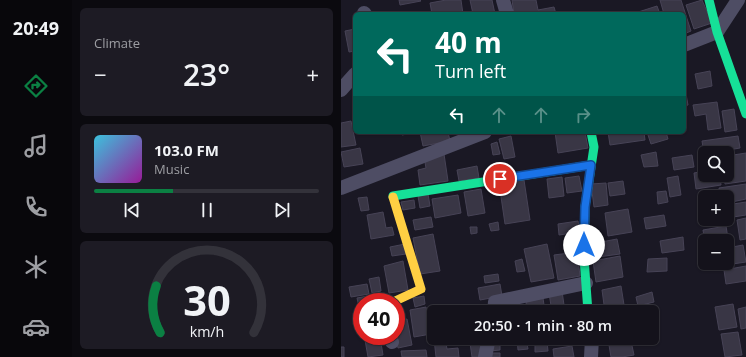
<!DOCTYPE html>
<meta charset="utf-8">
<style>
body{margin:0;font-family:"Open Sans",sans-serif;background:#1d1b24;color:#f1f3f6;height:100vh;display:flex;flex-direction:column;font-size:15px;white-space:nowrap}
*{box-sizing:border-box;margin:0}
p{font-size:13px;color:#9d9ea3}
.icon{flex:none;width:22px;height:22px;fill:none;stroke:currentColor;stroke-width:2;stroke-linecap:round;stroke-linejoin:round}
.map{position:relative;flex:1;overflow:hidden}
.drawer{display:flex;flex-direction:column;gap:8px;padding:8px;background:#0b0a0f;width:269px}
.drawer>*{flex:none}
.banner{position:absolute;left:12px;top:12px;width:333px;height:122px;border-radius:6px;box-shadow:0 1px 3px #0004,0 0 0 1px #33323a;background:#00695c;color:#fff;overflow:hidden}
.controls{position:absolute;left:357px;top:146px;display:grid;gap:8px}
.controls a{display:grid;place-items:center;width:36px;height:36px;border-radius:6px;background:#14121b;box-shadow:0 1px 3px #0004,0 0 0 1px #33323a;font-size:20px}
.speed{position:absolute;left:12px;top:293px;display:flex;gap:8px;font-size:20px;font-weight:700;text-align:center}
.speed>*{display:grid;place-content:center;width:52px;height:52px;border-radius:50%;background:#14121b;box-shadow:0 1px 3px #0004,0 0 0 1px #33323a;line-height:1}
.speed .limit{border:6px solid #d22;background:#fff;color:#111}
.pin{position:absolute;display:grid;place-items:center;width:34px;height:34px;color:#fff;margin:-17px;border:2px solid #fff;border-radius:50%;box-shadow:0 1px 4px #0007}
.me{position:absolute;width:44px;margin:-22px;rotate:0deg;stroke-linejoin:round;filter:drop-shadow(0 0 3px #0008)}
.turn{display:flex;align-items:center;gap:14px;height:84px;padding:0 16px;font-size:18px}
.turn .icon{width:52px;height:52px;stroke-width:2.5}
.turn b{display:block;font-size:28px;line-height:34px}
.lanes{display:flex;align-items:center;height:38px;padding:0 16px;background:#0003;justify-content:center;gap:20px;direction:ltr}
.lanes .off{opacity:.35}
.big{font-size:30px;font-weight:600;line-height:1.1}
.drawer .card{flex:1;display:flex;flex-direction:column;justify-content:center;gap:6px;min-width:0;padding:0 14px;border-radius:6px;background:#1d1b24}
.drawer .dial{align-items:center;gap:0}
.dial svg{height:104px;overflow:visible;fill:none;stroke:#33323a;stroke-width:7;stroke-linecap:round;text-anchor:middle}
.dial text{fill:#f1f3f6;stroke:none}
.song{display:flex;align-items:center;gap:12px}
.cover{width:48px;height:48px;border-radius:6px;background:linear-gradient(135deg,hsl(190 70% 55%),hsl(300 70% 35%))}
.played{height:4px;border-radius:2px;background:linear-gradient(90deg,#0b8043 35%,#33323a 35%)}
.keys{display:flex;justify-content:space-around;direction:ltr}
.heat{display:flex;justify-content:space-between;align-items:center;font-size:22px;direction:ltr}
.trip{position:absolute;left:86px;top:305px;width:232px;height:40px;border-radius:6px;background:#14121b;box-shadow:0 1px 3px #0004,0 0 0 1px #33323a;font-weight:600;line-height:40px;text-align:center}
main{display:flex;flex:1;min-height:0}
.tab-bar{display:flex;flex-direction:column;width:72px;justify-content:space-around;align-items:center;background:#08070b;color:#9d9ea3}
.tab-bar .icon{width:28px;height:28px}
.tab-bar .on{color:#0b8043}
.tab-bar b{font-size:18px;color:#f1f3f6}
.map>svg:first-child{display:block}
.building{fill:#393645;stroke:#474356}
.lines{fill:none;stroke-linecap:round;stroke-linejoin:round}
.street{stroke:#4e4d64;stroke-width:14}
.fast{stroke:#16e098;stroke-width:9}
.slow{stroke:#ffcf43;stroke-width:9}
.route-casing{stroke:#114b97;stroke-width:10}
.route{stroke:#1a73e8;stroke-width:7}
</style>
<main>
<nav class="tab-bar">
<b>20:49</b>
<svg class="icon on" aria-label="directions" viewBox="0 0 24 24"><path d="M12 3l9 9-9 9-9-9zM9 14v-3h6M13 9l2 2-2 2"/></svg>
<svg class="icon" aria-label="music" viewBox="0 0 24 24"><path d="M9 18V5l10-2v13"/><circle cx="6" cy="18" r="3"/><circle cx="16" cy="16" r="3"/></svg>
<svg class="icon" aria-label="phone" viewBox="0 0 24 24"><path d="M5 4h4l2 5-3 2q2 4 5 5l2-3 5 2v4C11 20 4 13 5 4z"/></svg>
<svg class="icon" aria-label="climate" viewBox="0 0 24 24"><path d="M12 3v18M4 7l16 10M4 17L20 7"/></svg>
<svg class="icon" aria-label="car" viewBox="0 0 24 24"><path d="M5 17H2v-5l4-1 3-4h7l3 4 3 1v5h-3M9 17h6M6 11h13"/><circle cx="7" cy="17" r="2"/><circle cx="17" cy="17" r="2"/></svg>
</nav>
<section class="drawer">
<div class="card"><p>Climate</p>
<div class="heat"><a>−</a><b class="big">23°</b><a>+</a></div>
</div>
<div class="card">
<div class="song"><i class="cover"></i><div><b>103.0 FM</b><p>Music</p></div></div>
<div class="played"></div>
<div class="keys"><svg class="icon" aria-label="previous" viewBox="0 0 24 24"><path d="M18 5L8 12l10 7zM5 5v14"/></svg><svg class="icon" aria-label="pause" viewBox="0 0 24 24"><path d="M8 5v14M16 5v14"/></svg><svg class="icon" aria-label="next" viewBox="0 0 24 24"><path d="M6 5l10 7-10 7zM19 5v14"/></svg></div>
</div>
<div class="card dial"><svg viewBox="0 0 100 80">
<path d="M14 69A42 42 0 1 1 86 69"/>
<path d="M14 69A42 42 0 0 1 11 33" stroke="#0b8043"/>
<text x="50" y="56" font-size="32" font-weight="700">30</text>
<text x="50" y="72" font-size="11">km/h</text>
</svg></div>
</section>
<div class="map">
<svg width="405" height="357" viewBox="0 0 405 357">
<rect width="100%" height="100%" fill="#1a1824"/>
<path class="building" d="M58,0H79L80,1L59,5Z
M105,0H120L122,14H91L89,3Z
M129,0H151L154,14H132Z
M171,0H195L197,10L213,7L215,14H173Z
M319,0H340L350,31L343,34V14H323Z
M361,0L371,23L353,29L345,5Z
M316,6L319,14H291Z
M14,29V51L8,52L4,31Z
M369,71L371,86L357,89L354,74Z
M345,94L347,105L343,106V95Z
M376,102L380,128L367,130L365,114L354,116L352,105Z
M393,109L396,130L384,132L381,111Z
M10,121L15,145L0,147V123Z
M60,132H72V133L61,135Z
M79,132H107L109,141L82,146Z
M214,132H244L247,148L217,153Z
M267,132H303L304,140L269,145Z
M306,132H325L327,139L310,144Z
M170,136L174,157L163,159L158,139Z
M397,136L399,148L370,153H364L363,154L361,141Z
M156,142L159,154L152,155L150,144Z
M19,148L22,164L3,167L0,152Z
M315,152L317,166L303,167L300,155Z
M405,153V181L384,184L383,175H386V156Z
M103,154L107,181L79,185L77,170L85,168L83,157Z
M351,155L353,167L333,170L331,158Z
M136,166L138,178L118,181L116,170Z
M364,171V175H379L380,185L355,189L353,173Z
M238,176L241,191L226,193L224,178Z
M337,176L340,195L329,197L326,178Z
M221,177L223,196L208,198L206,179Z
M183,180L189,220L164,224L158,183Z
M282,181L284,194L269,196L267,183Z
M265,183L267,205L253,207L250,184Z
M405,184V199L386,203V197H379L378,188Z
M140,189L144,213L127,216L123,192Z
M325,191L327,202L317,204L316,192Z
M87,194L89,206L79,208L77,196Z
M117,195L120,213L94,218L91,199Z
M26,197L28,210L20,211L17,198Z
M73,200L74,208L62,210L60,202Z
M405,202V215L386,218V205Z
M287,209L291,232L267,236L264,213Z
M42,212L45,228L51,227L53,235L30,239L26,215Z
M323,215L325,226L305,229L303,218Z
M90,217L92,227L74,230L72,220Z
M405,218V239L399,240L396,220Z
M237,221L239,232L218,235L217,224Z
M157,222L158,230L150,231L148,224Z
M385,226L388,245H386V241H364V243L362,230Z
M129,227H136V233L130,234Z
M92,234L99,271L79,274L72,238Z
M342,237L343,250L321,253L319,241Z
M276,239L279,254L257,257L255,243Z
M64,244L65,254L51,256L49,247Z
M206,244L213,278L190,282L183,249Z
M402,245L405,262L378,266L377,263H386V248Z
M236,252L239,276L217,280L213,255Z
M279,256L282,277L255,282L252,261Z
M326,258V271L306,272L307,259Z
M181,259L184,271L176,272L174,261Z
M62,261L67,290L48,293L43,266Z
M405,266V281L385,284L383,270Z
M157,274L158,281L144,283L143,276Z
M38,277L40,291L31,293L28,279Z
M26,284L28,294L10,297L8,287Z
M159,284L161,296L139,300L137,288Z
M280,286L284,311L276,312H264L261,290Z
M221,291L224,312H211L208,293Z
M311,292L313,302L297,306L295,297Z
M38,294L40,302H21V307H18L16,298Z
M83,296L84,304L74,307L72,298Z
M202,298L204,312H186L185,302Z
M392,304L396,327L378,330L374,307Z
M243,305L244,312H229L228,308Z
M85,307L90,334L73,337L69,310Z
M405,307V328L400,329L397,309Z
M93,314V331H91L89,315Z
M66,319L71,345L57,348L55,336V321Z
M397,332L401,355L384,357L380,334Z
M39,337L42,355L27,357L24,340Z
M104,338L106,349L117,348L118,357H95L93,339Z
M176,338H185L187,349L177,350Z
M213,338H233V340L213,343Z
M206,341L207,351L194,352V342Z
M290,341L293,355L281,357H270L268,345Z
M140,342L141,357H131L129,343Z
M149,343H159V350L149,351Z
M231,346L233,357H213L212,349Z
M0,347H3V357H0Z
M85,350L86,357H61L60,351Z
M151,353H159V357H151Z"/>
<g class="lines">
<path class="street" d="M162,0L166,14
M23,13L24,14
M343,45L376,32L397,0
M0,90L14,74
M0,188L144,132
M153,312L154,302L245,283
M48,336L51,342
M144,357L148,338
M250,357L251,338"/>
<path class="fast" d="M368,0L376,32L405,114
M52,197V196L250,165
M247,312L243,258L244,207L253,147L250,132"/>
<path class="slow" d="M52,302L80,289L52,197"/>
</g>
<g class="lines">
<g class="route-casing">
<path id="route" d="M159,179L250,165L244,207L243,245"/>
</g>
<use href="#route" class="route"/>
</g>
</svg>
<div class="controls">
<a><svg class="icon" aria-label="search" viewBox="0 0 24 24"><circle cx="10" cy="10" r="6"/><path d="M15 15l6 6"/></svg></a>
<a>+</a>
<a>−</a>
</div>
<div class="speed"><div class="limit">40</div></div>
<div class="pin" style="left:159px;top:179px;background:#d93025"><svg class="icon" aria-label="arrive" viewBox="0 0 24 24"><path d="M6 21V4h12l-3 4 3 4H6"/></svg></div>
<svg class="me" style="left:243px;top:245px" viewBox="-20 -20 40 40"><circle r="19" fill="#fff"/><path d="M0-13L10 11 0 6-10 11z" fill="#1a73e8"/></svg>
<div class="trip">20:50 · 1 min · 80 m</div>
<div class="banner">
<div class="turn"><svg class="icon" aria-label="left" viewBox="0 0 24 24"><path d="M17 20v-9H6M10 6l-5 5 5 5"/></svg><div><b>40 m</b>Turn left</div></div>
<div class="lanes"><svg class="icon" aria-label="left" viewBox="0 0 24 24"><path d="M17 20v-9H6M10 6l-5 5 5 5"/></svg><svg class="icon off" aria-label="ahead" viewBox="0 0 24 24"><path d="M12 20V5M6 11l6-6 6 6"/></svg><svg class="icon off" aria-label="ahead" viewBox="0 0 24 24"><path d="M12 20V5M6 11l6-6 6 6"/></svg><svg class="icon off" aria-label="right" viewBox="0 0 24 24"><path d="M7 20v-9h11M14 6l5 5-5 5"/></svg></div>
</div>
</div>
</main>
